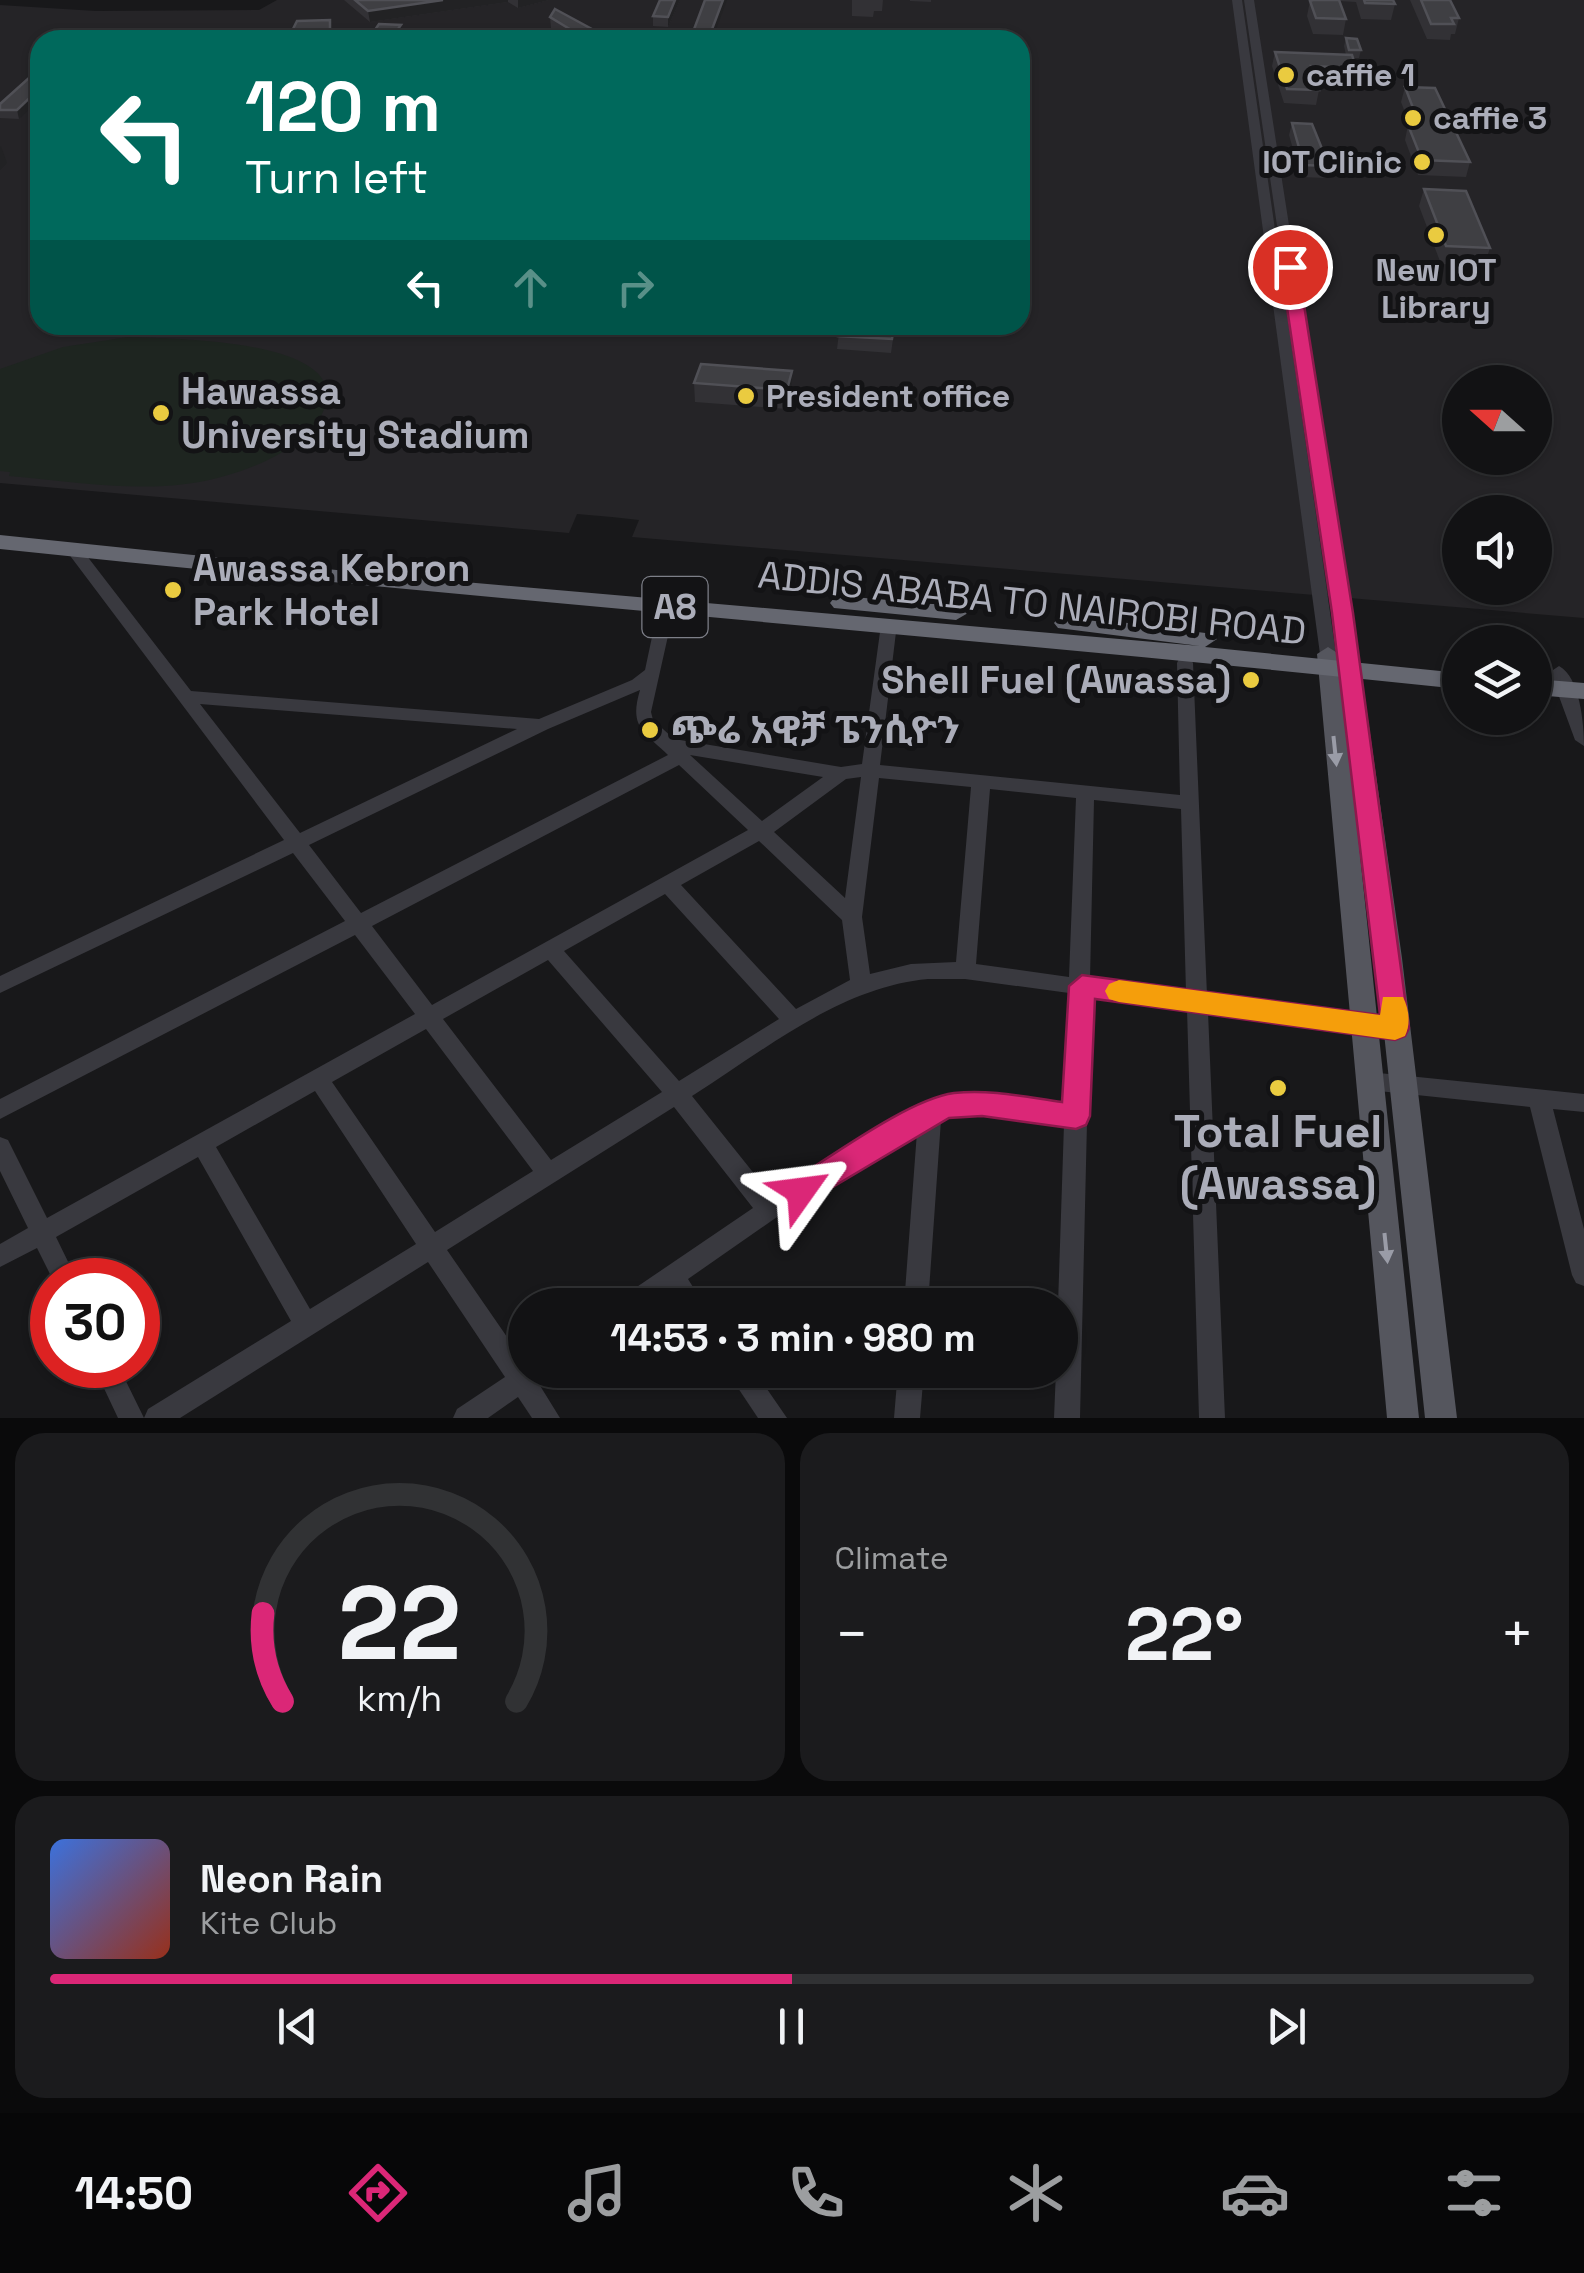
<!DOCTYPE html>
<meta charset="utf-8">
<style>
body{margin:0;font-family:"Space Grotesk","Noto Sans Ethiopic",sans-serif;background:#1b1b1d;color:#f1f3f6;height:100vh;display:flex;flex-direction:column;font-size:38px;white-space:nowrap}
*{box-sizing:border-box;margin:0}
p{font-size:32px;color:#9c9ea0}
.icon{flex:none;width:55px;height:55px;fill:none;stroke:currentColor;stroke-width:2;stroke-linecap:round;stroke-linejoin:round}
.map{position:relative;height:1418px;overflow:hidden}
.panel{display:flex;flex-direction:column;gap:15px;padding:15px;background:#0a0a0b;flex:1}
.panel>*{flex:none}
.top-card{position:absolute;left:30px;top:30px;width:1000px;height:305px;border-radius:30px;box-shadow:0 2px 8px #0004,0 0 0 2px #313234;background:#00695c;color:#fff;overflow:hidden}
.needle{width:65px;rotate:291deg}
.fabs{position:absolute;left:1442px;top:365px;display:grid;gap:20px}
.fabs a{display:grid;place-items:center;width:110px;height:110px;border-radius:50%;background:#121214;box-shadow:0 2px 8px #0004,0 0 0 2px #313234;font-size:50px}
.speed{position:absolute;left:30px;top:1258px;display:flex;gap:20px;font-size:50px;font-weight:700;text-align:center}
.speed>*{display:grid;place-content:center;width:130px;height:130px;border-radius:50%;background:#121214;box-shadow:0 2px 8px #0004,0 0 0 2px #313234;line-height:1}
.speed .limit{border:15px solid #d22;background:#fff;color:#111}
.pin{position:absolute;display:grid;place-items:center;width:85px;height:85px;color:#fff;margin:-42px;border:5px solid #fff;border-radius:50%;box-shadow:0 2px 10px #0007}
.me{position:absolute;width:110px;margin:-55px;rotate:59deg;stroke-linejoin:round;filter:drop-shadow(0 0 8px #0008)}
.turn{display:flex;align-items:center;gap:35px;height:210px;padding:0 50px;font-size:45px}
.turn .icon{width:130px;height:130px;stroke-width:2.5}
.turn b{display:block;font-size:70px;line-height:85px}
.lanes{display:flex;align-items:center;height:95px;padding:0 50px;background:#0003;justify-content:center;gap:50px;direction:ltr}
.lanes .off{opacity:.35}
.big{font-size:75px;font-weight:700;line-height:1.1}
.panel .card{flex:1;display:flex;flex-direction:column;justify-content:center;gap:15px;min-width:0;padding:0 35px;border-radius:30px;background:#1b1b1d}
.panel .dial{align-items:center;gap:0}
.dial svg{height:260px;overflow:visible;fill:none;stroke:#313234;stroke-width:7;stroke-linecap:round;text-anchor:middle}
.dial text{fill:#f1f3f6;stroke:none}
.song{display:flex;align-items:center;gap:30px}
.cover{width:120px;height:120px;border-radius:15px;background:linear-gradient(135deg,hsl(220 70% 55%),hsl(10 70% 35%))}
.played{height:10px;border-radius:5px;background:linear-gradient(90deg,#db2777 50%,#313234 50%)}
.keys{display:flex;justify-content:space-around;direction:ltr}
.heat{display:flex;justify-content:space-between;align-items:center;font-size:55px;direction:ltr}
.panel .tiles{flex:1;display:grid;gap:15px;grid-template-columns:1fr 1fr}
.card:last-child{grid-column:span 2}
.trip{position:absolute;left:508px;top:1288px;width:570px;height:100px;border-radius:50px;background:#121214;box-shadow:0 2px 8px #0004,0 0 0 2px #313234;font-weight:700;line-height:100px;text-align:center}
.menu{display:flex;height:160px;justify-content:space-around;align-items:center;background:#070708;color:#9c9ea0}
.menu .icon{width:70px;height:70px}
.menu .selected{color:#db2777}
.menu b{font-size:45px;color:#f1f3f6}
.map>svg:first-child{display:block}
.built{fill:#252427;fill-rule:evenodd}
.green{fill:#1e2520}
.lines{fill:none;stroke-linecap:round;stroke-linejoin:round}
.minor{fill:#39393f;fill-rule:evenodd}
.major{fill:#55565e;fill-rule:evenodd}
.highway{fill:#656770;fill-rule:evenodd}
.wall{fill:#323135}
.shaded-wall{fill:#222224}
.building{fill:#3f3f43;stroke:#505056;stroke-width:2.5}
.oneway{fill:#9a9ca7}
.route{fill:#db2777;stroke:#8e194d;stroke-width:2.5}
.slow{fill:#f59e0b}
.poi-dot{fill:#eacb40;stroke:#131315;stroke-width:4}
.labels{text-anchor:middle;stroke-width:10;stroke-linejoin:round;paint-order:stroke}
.far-poi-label{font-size:32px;font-weight:bold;fill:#abadb9;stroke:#131315;text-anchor:start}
.shield{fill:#131315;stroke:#7d7f88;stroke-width:2.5}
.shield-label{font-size:35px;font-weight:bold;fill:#abadb9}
.poi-label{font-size:38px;font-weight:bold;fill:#abadb9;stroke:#131315;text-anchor:start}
.street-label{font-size:38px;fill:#abadb9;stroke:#131315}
.near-poi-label{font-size:45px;font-weight:bold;fill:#abadb9;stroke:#131315}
</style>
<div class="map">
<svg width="1584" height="1418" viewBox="0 0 1584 1418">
<rect width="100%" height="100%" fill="#18181a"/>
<path class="built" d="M277,0H1584V618L632,537L639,520L612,517L577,514L569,533L0,483V5L96,11L259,10ZM40,40H1020V325H40ZM1460,382H1535V458H1460ZM1460,512H1535V588H1460Z"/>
<path class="green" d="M128,337C167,339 361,337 322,414C305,447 261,465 228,475C157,497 82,482 9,476L10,472L0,471V369L63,347Z"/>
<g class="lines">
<path class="minor" d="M1232,0H1242L1336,654L1328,660L1320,654Z
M1244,0H1254L1356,656L1348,662L1340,656Z
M74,545L80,547L191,691L539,719L632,680L645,670L656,618L664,613L672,618L651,712L653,720L674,739L841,767L862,764L880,632L888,627L896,632L880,765L1180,795L1177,663L1179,659H1191L1193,663L1207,995L1395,1019L1402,1022L1406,1028L1402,1034L1395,1037L1208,1012L1225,1418H1199L1187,1009L1090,996L1080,1418H1054L1056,1370H1060L1058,1305L1064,1124L982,1112L941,1120L928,1305H904L917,1132L777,1217L688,1279L704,1305H678L669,1293L651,1305H619L622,1297L753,1208L674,1107L447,1250L525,1363V1370H550L546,1379L539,1384L560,1418H532L518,1397L488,1418H453L457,1409L505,1377L428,1262L180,1418H144L148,1409L291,1321L198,1157L56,1237L77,1280H53L37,1248L0,1267V1244L28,1228L0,1171V1137L8,1140L47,1218L415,1014L355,935L0,1119V1099L345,921L293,853L0,993V976L284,840L68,553L66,550L68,547ZM640,690C629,727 643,731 668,755L361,913L309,845L548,729ZM200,704L517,729L300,833ZM690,755L823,777L762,821ZM679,765L748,830L432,1005L372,926ZM861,777L845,898L774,832L846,779ZM879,778L971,787L956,962L911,964L870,974L862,917ZM990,789L1076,798L1069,977L976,964ZM1094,800L1181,809L1186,992L1090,979ZM759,841L842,920L850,980L796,1009L681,885ZM665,894L779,1019L679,1081L564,951ZM548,960L662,1092L551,1160L443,1019ZM928,979H965L1069,993L1065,1105L982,1094L930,1103L772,1196L692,1096C765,1050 840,987 928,979ZM426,1029L533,1171L435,1232L332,1082ZM315,1091L416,1244L310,1309L216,1147Z
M1559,666C1580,677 1584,724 1584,746L1575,740L1550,672Z
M1369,1072L1584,1094V1112L1553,1109L1584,1229V1286L1576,1283L1572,1275L1530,1107L1369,1090L1361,1088L1358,1081L1361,1074Z
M93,1365H118L144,1418H118Z
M726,1370H754L787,1418H758Z
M898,1370H924L920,1418H894Z"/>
<path class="major" d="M1328,647L1339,654L1348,649L1356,651L1359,656L1402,958L1457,1418H1425L1376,958L1348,740L1419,1418H1387L1317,654Z"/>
<path class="highway" d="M0,535L385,575L1200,646L1058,628L1054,623L1058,618L1066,615L1213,634L1217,639L1205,647L1460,673V689C974,638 486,600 0,549Z
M842,596L956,606L968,613L956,620L834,608L830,603L834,598Z
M1535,679L1584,683V699L1535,695Z"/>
</g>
<path class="wall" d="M344,0H549L518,8L508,2L370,22Z
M680,0L668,27L653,26V16Z
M852,0H883L882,11H874L873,17L852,16Z
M910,0H931V2L910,1Z
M1313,0H1393L1395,4L1391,20L1361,19L1356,2L1339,1L1346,19L1343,35L1313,34L1307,16L1310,1Z
M1410,0H1450L1459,18L1455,34H1451L1450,40L1427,39Z
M550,17L602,40H570L551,28Z
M330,20L332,40H294L292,31Z
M1346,38L1361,50L1359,58H1353L1356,68L1353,82L1316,81L1319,90L1316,105L1284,103L1272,66L1275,52L1346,55L1344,46Z
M40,77L19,119L0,118V104Z
M1405,87L1470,162L1466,177L1418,175L1405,140L1408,125H1410L1401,102Z
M1292,123L1329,166L1326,178L1301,177L1289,135Z
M1424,189L1490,248L1484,266L1441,264L1419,206Z
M840,325H895L891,353L837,349Z
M694,383L792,390L787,409L695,402Z"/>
<path class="shaded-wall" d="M443,0H508V2L370,22L368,11Z
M518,0H549L518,8Z
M675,0H680L668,27V17Z
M723,0H727L712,40H708Z
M401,25L402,36L400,40H390Z
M601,34L602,40H586V39Z
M40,88V99L19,119L17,110Z
M1,146L7,163L0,170V147Z
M792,371V390L787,409V390Z"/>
<path class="building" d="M355,0H443L368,11Z
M660,0H675L668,17L653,16Z
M705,0H723L708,40H690Z
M1313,0H1339L1346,19L1316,18L1310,1Z
M1364,0H1393L1395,4L1365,3Z
M1421,0H1450L1459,18H1451L1454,24H1431Z
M555,9L601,34L586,39L550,17Z
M330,20V30L292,31L297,21Z
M379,24L401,25L390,40H368Z
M134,31L190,34L184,40H125Z
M470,37L510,39L509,40H467Z
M1346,38L1357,39L1361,50H1349Z
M1275,52L1352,55L1356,68L1311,66L1319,90L1287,89Z
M30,77H40V88L17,110H0V104Z
M1405,87L1435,88L1470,162L1422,160L1408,125L1420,126Z
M1292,123L1312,124L1329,166L1304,165Z
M1424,189L1466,191L1490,248L1446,246Z
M840,325H894L892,339L838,336Z
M701,364L792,371L787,390L694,383Z"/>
<defs><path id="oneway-solid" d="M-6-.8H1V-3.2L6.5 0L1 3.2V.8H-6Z" transform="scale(2.5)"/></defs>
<g class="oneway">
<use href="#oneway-solid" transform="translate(1335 751) rotate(84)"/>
<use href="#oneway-solid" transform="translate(1386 1248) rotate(84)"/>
</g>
<path class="route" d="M1290,262L1298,267L1353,613L1409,1028L1405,1036L1395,1040L1095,999L1090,1116L1086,1125L1076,1129L982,1116L949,1118L811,1200L801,1204L790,1200L786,1191L790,1182C831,1157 909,1099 954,1093C990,1089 1026,1097 1062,1102L1069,986L1082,975L1380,1015L1332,613L1281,267Z"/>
<path class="slow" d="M1119,980L1380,1015L1383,997H1403C1409,1009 1411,1024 1405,1036L1395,1040L1119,1002L1109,999L1105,991L1109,984Z"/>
<g class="poi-dot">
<circle cx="1286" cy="75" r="10"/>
<circle cx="1413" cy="118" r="10"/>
<circle cx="1422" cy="162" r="10"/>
<circle cx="1436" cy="235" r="10"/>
<circle cx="746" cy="396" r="10"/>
<circle cx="161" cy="413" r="10"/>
<circle cx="173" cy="590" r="10"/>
<circle cx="1251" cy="680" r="10"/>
<circle cx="650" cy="730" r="10"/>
<circle cx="1278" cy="1088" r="10"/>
</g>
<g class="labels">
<g class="far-poi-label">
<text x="1306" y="86">caffie 1</text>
<text x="1433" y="129">caffie 3</text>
<text x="1402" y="173" text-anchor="end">IOT Clinic</text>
<text x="1436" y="281" text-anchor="middle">New IOT<tspan x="1436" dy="37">Library</tspan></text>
<text x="766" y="407">President office</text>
</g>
<rect class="shield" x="642.5" y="577" width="65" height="60" rx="8"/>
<g class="shield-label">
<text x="675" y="619">A8</text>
</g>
<g class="poi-label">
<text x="181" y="404">Hawassa<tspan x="181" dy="44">University Stadium</tspan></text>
<text x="193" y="581">Awassa Kebron<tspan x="193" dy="44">Park Hotel</tspan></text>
<text x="1231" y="693" text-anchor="end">Shell Fuel (Awassa)</text>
<text x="670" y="743">ጭሬ አዊቻ ፔንሲዮን</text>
</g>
<g class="street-label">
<text transform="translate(1032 603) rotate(6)" y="13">ADDIS ABABA TO NAIROBI ROAD</text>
</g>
<g class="near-poi-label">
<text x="1278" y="1147">Total Fuel<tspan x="1278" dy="52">(Awassa)</tspan></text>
</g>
</g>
</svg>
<div class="fabs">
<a><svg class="needle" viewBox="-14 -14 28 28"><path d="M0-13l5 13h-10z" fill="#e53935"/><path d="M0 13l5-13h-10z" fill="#9c9ea0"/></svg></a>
<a><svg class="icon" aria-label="sound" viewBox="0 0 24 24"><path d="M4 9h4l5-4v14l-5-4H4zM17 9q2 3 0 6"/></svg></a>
<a><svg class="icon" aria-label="layers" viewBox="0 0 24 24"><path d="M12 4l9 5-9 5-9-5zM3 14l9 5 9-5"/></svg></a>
</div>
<div class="speed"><div class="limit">30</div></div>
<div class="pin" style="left:1290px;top:267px;background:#d93025"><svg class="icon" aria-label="arrive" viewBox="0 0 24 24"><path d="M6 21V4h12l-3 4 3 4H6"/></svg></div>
<svg class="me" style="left:801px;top:1191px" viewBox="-20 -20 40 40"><path d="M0-17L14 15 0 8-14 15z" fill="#db2777" stroke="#fff" stroke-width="4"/></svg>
<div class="trip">14:53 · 3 min · 980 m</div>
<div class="top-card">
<div class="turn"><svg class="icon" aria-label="left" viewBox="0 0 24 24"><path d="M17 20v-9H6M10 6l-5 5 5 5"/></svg><div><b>120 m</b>Turn left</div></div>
<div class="lanes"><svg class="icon" aria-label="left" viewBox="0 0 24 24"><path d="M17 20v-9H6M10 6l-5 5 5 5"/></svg><svg class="icon off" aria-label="ahead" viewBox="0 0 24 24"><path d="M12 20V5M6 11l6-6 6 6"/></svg><svg class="icon off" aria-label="right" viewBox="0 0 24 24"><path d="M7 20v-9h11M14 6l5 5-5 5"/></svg></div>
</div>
</div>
<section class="panel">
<div class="tiles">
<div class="card dial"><svg viewBox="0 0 100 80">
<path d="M14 69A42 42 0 1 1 86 69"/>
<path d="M14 69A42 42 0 0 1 8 42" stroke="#db2777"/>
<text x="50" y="56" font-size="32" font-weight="700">22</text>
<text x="50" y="72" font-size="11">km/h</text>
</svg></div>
<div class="card"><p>Climate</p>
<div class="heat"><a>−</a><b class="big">22°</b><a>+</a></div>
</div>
<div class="card">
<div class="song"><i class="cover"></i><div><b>Neon Rain</b><p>Kite Club</p></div></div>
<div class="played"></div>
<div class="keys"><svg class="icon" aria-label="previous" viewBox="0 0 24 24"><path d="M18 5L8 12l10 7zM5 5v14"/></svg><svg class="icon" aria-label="pause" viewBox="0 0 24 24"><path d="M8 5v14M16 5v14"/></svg><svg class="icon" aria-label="next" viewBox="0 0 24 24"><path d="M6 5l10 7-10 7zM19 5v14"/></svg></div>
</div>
</div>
</section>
<nav class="menu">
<b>14:50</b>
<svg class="icon selected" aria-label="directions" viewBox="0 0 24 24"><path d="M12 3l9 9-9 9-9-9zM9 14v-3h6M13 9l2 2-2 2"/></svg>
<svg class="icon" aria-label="music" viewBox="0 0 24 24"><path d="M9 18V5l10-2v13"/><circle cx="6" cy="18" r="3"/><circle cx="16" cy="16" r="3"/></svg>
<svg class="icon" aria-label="phone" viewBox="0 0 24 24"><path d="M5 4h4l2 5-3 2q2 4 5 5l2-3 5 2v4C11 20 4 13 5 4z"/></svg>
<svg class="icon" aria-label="climate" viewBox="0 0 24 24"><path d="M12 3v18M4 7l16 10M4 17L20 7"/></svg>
<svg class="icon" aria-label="car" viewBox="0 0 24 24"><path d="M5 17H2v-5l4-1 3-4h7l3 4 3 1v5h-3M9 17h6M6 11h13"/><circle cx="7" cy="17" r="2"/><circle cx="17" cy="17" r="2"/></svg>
<svg class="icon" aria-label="filters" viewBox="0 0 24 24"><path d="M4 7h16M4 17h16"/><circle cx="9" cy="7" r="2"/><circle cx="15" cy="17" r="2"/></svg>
</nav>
